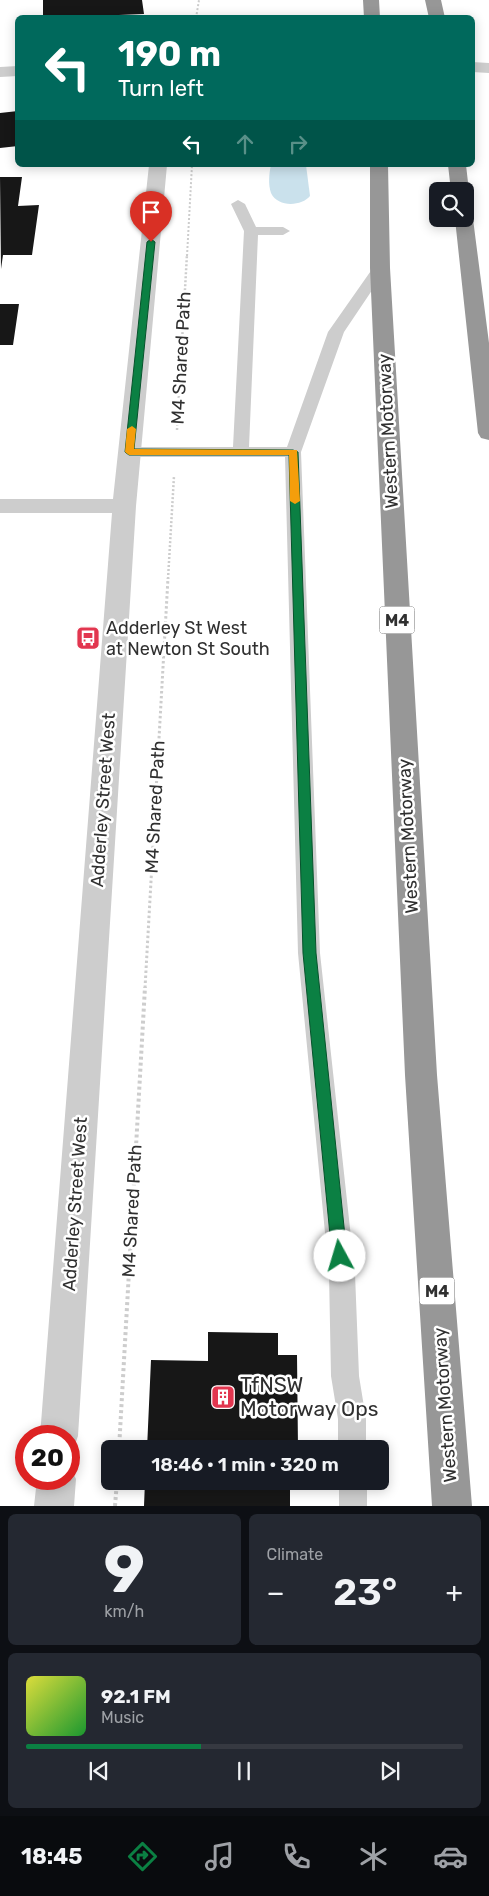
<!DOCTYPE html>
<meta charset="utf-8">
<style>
body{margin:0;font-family:Rubik,sans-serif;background:#242831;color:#f1f3f6;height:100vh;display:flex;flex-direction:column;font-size:19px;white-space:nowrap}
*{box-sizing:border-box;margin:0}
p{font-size:16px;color:#9ea1a6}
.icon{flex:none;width:28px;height:28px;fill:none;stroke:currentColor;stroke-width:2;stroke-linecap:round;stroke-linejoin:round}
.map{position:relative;height:1506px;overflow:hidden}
.sheet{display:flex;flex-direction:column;gap:8px;padding:8px;background:#0d0f14;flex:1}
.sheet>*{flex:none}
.top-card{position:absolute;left:15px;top:15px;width:460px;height:152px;border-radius:8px;box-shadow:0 2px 12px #0003;background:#00695c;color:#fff;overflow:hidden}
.fabs{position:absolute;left:429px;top:182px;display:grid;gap:10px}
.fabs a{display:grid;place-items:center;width:45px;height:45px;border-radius:8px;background:#171b24;box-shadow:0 2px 12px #0003;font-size:25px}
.speed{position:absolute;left:15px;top:1425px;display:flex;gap:10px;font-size:25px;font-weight:700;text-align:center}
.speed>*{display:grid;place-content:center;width:65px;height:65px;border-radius:50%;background:#171b24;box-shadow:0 2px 12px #0003;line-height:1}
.speed .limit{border:8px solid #d22;background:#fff;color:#111}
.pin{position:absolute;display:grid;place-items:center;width:42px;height:42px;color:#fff;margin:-51px -21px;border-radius:50% 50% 50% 0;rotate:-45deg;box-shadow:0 0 5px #0007}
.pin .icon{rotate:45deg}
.me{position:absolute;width:55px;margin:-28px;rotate:354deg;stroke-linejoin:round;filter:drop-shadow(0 0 4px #0008)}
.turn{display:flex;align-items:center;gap:18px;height:105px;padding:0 20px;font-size:22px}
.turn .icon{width:65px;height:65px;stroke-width:2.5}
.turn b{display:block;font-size:35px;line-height:42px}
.lanes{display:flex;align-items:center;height:48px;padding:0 20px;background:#0003;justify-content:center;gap:25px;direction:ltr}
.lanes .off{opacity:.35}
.big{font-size:38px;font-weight:600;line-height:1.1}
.sheet .widget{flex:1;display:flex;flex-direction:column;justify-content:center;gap:8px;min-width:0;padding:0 18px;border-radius:8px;background:#242831}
.sheet .dial{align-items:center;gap:0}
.dial b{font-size:65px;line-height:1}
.song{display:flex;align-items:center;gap:15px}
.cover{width:60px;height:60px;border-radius:8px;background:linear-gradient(135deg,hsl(60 70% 55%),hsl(130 70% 35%))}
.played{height:5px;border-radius:2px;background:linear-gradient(90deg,#0b8043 40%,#363941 40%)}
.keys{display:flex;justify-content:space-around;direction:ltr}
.heat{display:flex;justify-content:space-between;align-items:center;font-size:28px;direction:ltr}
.sheet .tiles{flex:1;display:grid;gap:8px;grid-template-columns:1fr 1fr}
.widget:last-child{grid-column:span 2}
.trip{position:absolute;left:101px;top:1440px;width:288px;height:50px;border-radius:8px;background:#171b24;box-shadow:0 2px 12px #0003;font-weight:600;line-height:50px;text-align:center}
.tab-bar{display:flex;height:80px;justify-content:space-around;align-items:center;background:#090b0e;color:#9ea1a6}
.tab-bar .icon{width:35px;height:35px}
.tab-bar .on{color:#0b8043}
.tab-bar b{font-size:22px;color:#f1f3f6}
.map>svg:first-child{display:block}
.water{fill:#cae1ec}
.building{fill:#171717}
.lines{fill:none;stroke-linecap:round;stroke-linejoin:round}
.path-far3{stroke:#cdcdcd;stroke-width:2;stroke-dasharray:2 2;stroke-linecap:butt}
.path-far2{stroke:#cdcdcd;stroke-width:2.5;stroke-dasharray:2 2;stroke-linecap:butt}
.path-far1{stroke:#cdcdcd;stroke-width:3;stroke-dasharray:2.5 2.5;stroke-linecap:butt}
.path{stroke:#cdcdcd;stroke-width:4;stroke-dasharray:3 3;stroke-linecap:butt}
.lane{fill:#cdcdcd;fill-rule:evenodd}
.street{fill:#cdcdcd;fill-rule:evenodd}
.highway{fill:#979797;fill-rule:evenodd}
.route{fill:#0b8043;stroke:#07532c}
.slow{fill:#f59e0b}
.labels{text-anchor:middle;stroke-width:5;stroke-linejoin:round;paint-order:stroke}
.shield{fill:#fff;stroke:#6e6e6e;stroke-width:1}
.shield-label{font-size:16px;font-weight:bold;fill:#303030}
.street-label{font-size:18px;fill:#303030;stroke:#fff}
.poi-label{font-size:18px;fill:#303030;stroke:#fff;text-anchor:start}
.near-poi-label{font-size:21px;fill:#303030;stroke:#fff;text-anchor:start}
</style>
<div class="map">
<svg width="489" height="1506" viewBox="0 0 489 1506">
<rect width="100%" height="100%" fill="#fff"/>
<path class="water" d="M271,165H306L310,196C302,206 278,208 271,193C268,185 269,173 271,165Z"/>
<path class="building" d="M43,0H142L144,14L43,18Z
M18,111V146L0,148V113Z
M0,177H22L18,206L39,205L32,255H3L1,269Z
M0,304H19L13,345H0Z
M208,1332L278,1333V1355H297L298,1449H147L151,1360L208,1361Z
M145,1481H290V1506H144Z"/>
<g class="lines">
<path class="path-far3" d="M196,18L199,0
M187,256L192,165"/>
<path class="path-far2" d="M177,430L187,254
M168,579L174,476"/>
<path class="path-far1" d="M145,988L168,578"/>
<path class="path" d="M119,1449L145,987
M115,1506L117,1481"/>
<path class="lane" d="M238,200L245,204L256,227H283L290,231L283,235H258L249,447H287L328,332L375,265H385L387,268L344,332L301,452L320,953L355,1274L359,1376L366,1419V1449H338V1419L331,1376L329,1274L298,953L285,457H129L123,456L121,452L123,448L129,447H233L244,231L231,204Z
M339,1481H367V1506H339Z"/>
<path class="street" d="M472,62L489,63V73L472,72Z
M18,66V76L0,77V67Z
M149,165H167L136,506L78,1436L73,1450L69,1451V1436H40L112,513H0V499H113Z
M69,1465L76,1479L74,1506H34L37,1479H69Z"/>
<path class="highway" d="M363,0H379L380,18H364Z
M425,0H441L445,18H429Z
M370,165H388L390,268L437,1075L472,1506H432L405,1075L370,268Z
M448,165H466L469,191L467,195H465V191H451Z
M465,214L471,215L473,219L489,343V440L481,438L478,433L455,219H465Z"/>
</g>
<path class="route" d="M151,239L155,242L134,449L293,450L298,452L316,953L347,1256L345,1261L340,1263L335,1261L332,1256L303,953L289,455H129L125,452L147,242Z"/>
<path class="slow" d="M132,426L136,429L134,449L297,450L300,501L295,504L290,501L289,455H129L125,452L127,429Z"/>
<defs>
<g id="bus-square" transform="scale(1.25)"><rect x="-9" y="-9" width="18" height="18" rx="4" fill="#e2364f" stroke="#fff"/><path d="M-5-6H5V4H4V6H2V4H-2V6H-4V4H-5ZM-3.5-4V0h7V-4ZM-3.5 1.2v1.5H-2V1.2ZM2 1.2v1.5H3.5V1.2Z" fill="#fff"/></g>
<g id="building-square" transform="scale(1.25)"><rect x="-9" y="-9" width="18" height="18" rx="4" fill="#e2364f" stroke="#fff"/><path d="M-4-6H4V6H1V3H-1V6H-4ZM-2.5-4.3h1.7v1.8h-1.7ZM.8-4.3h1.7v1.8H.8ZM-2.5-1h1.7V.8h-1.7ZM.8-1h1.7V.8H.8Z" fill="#fff"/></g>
</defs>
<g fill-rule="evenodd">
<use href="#bus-square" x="88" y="638"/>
<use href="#building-square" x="223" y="1397"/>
</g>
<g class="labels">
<g class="shield">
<rect x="379.5" y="606.5" width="35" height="27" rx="4"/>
<rect x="419.5" y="1277.5" width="35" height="27" rx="4"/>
</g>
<g class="shield-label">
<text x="397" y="626">M4</text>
<text x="437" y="1297">M4</text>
</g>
<g class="street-label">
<text transform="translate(181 358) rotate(-87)" y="6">M4 Shared Path</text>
<text transform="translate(388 431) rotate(-93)" y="6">Western Motorway</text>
<text transform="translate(103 800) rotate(-86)" y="6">Adderley Street West</text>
<text transform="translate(155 807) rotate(-87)" y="6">M4 Shared Path</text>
<text transform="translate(408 836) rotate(-93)" y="6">Western Motorway</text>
<text transform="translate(75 1204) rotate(-86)" y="6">Adderley Street West</text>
<text transform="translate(132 1211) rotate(-87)" y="6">M4 Shared Path</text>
<text transform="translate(445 1405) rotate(-94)" y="6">Western Motorway</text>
</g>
<g class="poi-label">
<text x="106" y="634">Adderley St West<tspan x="106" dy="21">at Newton St South</tspan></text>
</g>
<g class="near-poi-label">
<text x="240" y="1392">TfNSW<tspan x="240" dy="24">Motorway Ops</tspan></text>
</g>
</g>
</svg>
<div class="fabs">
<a><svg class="icon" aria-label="search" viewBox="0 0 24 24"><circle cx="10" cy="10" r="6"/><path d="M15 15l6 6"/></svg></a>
</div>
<div class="speed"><div class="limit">20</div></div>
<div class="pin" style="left:151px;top:242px;background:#d93025"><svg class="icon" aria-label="arrive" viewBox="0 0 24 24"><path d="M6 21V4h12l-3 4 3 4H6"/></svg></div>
<svg class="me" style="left:340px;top:1256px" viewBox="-20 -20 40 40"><circle r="19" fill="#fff"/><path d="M0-13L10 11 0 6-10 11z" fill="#0b8043"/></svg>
<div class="trip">18:46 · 1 min · 320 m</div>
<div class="top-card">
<div class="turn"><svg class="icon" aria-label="left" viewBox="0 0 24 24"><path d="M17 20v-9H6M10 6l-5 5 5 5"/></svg><div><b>190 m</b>Turn left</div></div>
<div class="lanes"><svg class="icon" aria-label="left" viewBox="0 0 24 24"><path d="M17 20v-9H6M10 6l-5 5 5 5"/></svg><svg class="icon off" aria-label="ahead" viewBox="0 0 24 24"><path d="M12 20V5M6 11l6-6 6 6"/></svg><svg class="icon off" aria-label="right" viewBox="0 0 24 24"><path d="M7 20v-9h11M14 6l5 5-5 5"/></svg></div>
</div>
</div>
<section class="sheet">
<div class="tiles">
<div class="widget dial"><b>9</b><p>km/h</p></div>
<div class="widget"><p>Climate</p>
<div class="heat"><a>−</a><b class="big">23°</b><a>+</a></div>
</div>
<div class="widget">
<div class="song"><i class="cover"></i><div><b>92.1 FM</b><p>Music</p></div></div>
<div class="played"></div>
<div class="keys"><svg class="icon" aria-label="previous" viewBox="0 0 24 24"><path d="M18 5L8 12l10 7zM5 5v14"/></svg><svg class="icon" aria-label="pause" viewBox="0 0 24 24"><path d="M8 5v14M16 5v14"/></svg><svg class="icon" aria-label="next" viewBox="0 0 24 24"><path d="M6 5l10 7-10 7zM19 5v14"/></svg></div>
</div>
</div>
</section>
<nav class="tab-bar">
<b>18:45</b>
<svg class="icon on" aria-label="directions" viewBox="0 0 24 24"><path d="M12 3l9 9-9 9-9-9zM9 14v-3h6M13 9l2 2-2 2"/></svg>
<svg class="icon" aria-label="music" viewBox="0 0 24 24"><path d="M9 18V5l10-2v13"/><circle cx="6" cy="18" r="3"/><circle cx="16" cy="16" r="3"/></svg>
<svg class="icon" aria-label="phone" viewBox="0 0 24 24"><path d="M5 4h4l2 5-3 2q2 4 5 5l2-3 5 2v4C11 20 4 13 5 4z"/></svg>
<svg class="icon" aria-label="climate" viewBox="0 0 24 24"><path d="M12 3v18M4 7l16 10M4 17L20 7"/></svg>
<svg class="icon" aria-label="car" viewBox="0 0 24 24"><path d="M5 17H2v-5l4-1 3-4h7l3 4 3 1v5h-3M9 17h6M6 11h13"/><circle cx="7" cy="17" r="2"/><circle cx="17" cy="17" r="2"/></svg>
</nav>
